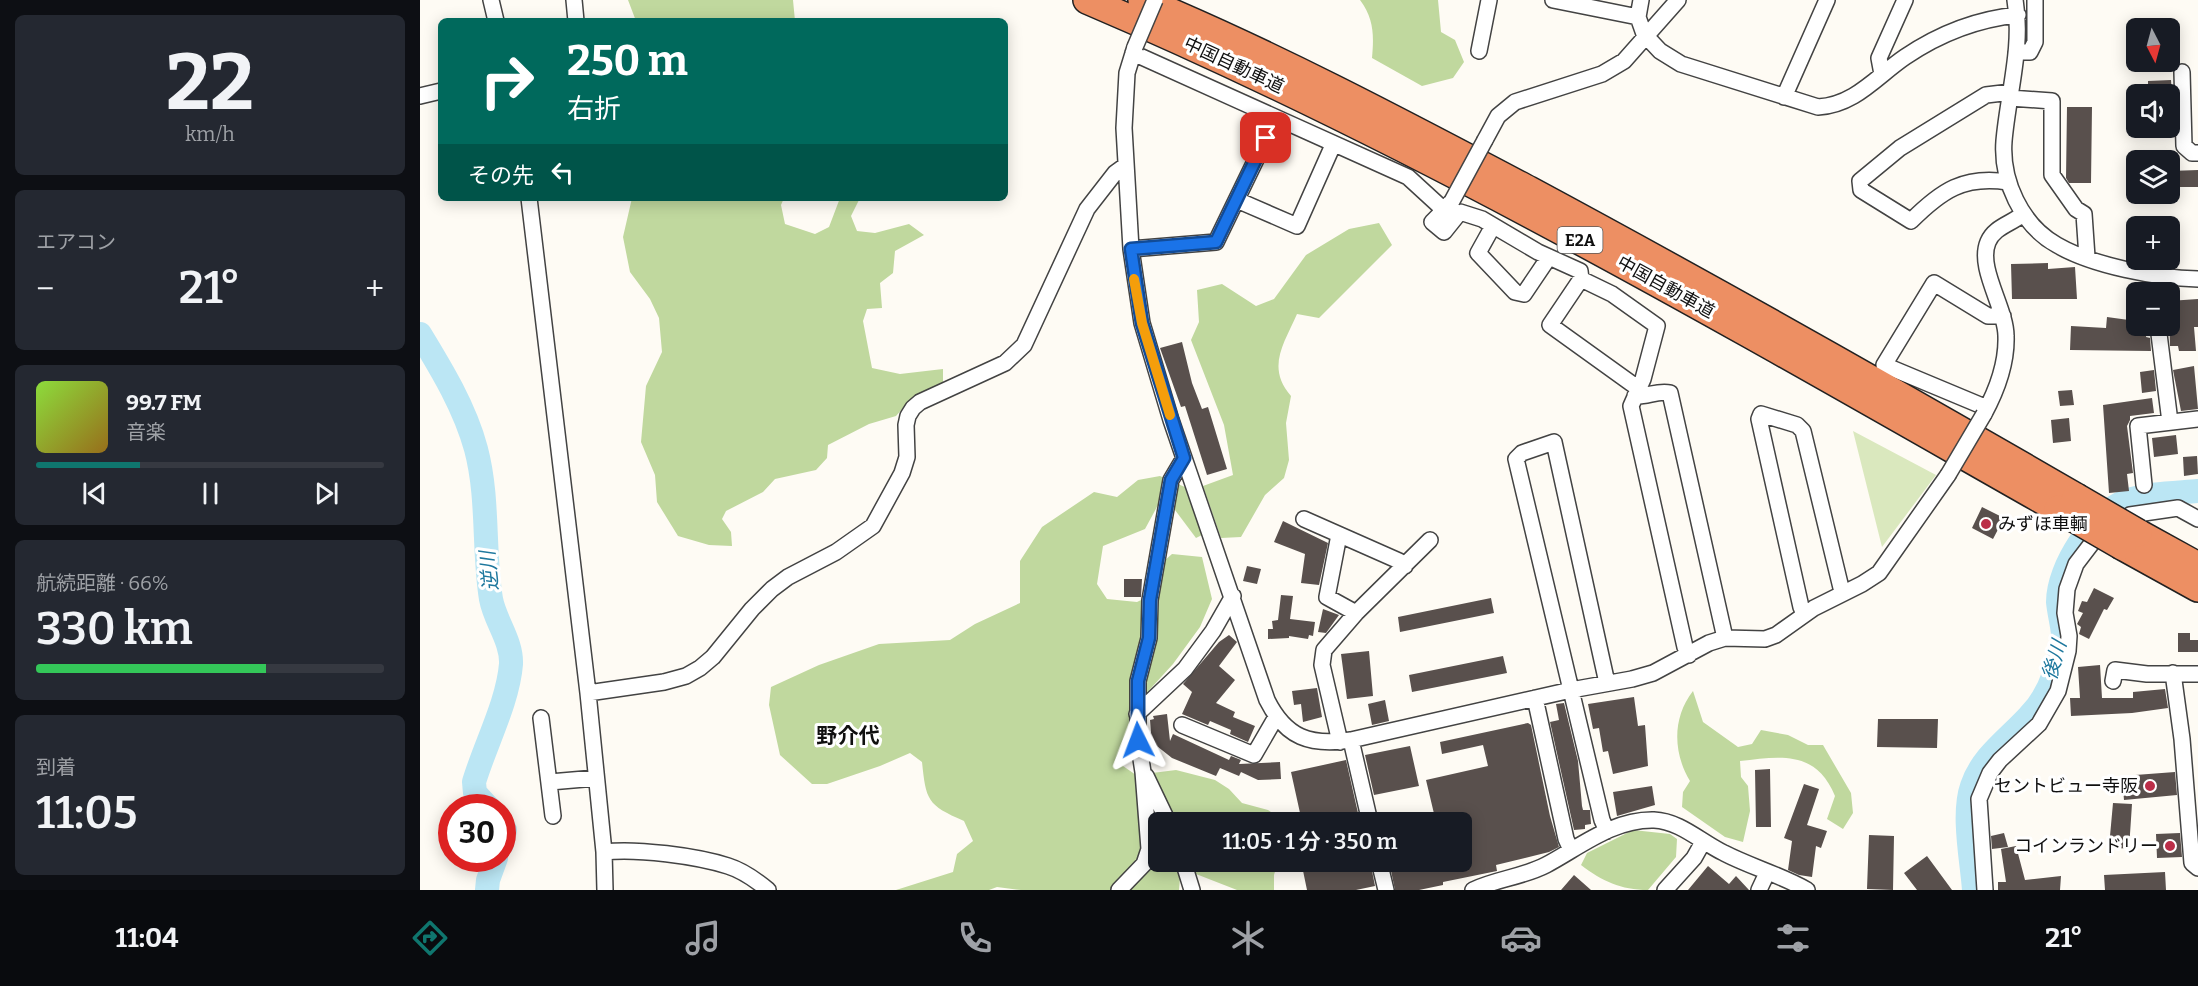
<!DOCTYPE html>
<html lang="ja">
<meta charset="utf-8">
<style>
body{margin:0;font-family:Bitter,"Noto Sans JP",serif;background:#242831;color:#f1f3f6;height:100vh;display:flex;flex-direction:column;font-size:22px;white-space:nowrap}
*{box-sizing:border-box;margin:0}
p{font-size:20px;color:#9ea1a6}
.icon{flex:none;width:33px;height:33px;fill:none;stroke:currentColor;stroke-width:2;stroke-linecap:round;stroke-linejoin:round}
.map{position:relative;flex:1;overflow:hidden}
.panel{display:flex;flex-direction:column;gap:15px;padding:15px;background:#0d0f14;width:420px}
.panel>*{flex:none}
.top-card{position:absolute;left:18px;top:18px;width:570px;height:183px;border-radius:9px;box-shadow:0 3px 15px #0003;background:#00695c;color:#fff;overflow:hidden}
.needle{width:39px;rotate:174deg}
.tools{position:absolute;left:1706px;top:18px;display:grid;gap:12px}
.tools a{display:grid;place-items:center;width:54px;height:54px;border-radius:9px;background:#171b24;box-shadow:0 3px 15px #0003;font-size:30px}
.speed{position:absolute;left:18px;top:794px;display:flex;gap:12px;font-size:30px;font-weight:700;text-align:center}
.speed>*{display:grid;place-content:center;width:78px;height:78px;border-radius:50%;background:#171b24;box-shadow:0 3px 15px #0003;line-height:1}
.speed .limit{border:9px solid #d22;background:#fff;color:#111}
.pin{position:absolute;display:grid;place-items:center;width:51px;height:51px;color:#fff;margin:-26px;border-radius:12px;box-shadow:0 3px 9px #0006}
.me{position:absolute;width:66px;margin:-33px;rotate:357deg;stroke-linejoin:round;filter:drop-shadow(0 0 4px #0008)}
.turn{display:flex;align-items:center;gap:21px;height:126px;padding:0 30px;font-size:27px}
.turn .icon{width:78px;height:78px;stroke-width:2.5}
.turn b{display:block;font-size:42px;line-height:51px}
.then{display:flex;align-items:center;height:57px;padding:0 30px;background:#0003;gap:12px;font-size:22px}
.big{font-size:45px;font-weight:600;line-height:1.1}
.panel .tile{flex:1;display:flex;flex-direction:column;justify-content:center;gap:9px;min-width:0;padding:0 21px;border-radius:9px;background:#242831}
.panel .dial{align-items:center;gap:0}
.dial b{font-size:78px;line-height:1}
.song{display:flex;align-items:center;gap:18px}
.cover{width:72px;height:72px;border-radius:9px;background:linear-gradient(135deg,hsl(90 70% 55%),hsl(40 70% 35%))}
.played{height:6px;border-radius:3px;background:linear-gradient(90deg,#0f766e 30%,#363941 30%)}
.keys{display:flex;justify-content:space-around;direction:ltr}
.heat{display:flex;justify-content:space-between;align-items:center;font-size:33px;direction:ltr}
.charge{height:9px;border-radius:4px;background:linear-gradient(90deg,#34c759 66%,#363941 0)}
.trip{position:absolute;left:728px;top:812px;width:324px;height:60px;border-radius:9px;background:#171b24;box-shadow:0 3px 15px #0003;font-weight:600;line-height:60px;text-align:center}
.dock{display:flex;height:96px;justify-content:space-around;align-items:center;background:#090b0e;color:#9ea1a6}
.dock .icon{width:42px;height:42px}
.dock .active{color:#0f766e}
.dock b{font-size:27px;color:#f1f3f6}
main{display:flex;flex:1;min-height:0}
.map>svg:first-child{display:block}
.green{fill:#dae8be}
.forest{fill:#c0d89e}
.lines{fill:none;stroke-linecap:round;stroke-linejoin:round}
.river{stroke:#bbe6f4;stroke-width:24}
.building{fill:#59504d}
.minor-casing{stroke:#434343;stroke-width:18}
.motorway-casing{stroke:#212121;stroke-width:30}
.minor{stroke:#fff;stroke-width:15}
.motorway{stroke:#ed8f63;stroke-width:27}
.minor-bridge-casing{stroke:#434343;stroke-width:18;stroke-linecap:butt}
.motorway-bridge-casing{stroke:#212121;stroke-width:30;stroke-linecap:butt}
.minor-bridge{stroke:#fff;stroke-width:15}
.motorway-bridge{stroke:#ed8f63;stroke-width:27}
.route-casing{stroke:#114b97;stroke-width:15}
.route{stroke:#1a73e8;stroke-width:10}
.slow{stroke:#f59e0b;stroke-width:10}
.poi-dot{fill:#bb2e48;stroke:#fff;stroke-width:2}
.labels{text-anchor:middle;stroke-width:6;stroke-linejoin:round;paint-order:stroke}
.shield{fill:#fff;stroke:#585858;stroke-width:1.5}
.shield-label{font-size:16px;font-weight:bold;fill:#101010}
.street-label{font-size:18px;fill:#101010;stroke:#fff}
.poi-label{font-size:18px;fill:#101010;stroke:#fff;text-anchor:end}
.water-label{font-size:20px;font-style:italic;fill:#1e789e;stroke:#fff}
.quarter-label{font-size:21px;font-weight:bold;fill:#101010;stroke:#fff}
</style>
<main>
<section class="panel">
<div class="tile dial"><b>22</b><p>km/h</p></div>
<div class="tile"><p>エアコン</p>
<div class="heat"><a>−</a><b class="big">21°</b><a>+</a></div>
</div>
<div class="tile">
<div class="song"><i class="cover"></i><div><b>99.7 FM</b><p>音楽</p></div></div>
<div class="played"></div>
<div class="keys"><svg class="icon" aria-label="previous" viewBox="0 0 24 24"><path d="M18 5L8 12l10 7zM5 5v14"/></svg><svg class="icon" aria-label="pause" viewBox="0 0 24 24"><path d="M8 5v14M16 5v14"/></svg><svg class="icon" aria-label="next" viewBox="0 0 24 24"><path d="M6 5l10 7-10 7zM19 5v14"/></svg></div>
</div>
<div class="tile"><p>航続距離 · 66%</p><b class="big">330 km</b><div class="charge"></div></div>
<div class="tile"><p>到着</p><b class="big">11:05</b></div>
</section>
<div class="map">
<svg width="1778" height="890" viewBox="0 0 1778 890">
<rect width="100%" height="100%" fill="#fefbf4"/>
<path class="green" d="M1433,431L1516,475L1462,547Z"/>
<path class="forest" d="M208,0H373L375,21H216Z
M940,0H1018L1021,32L1035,40L1044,62L1033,78L1002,86L952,58C954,35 954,19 940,0Z
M212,198H364L361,205L365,224L395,234L409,227L420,198H440L431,216L437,231L455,233L489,224L504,235L475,251L473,273L460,283L462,308L447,309L443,321L452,368L480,374L523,369V384L491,399L476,416L449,424L408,445L407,458L396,470L355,479L343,492L306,511L302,519L311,532L312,546L289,545L258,536L237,502L235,475L221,442L226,386L242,352L239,318L230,299L210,272L203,237Z
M959,223L972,245L899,318L877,314C864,344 846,367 871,396L866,423L869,460L864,478L845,495L821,537L801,538L783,486L813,475L804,425L771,340L779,322L777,290L802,284L836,306L854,299L886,255L929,229Z
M740,476L767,488L784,534L776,538L752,506L738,505L725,529L683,546L677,584L687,599L717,602L735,593L744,561L752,554L782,557L792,599L780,627L753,664L722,698L710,716L703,766L716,775L756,770L795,780L809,789L822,803L848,810L864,821L738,822V861H858L854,875V890H817L776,874L760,878L759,890H601L577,887L569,890H476L533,872L537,854L553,841L544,821C507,805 506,800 502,762L490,753L460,766L407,784H392L360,755L349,705L351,687L399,665L459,644L530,640L555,624L600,603V561L622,527L674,492L697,497L718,480Z
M1273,691L1283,722L1318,747L1332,744L1341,730L1368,735L1388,745H1403L1431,793L1433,813L1423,829L1407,819L1415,796C1396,750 1361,756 1320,761L1321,777L1328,786L1330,811L1323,842L1305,837L1262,807L1263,792L1270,781C1253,753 1252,718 1273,691Z
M1213,830L1250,834L1257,839L1256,857L1228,890C1201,890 1182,881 1161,865L1167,853Z"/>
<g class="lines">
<path class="river" d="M0,334C22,370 45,408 56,449C69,498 63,550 71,599C75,621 92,641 91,664C88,702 65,745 54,782L55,793L68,807
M82,825L85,830L82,844
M67,890L68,880L76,858
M1554,890C1552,861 1542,814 1552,786C1562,756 1588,739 1609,716C1620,705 1629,689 1634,674C1639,661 1643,647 1643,634C1642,623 1639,613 1638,602C1638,567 1673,513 1706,501C1728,493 1755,493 1778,491"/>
</g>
<path class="building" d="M1751,80L1752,94H1728V81Z
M1647,107H1672L1671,183H1649L1646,178Z
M1778,170V187H1750V171Z
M1628,263V269L1655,267L1657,299H1592L1591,264Z
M1778,299V327H1774L1776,351H1759L1758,346H1750L1749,301Z
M1687,317L1716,321V326H1727L1726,337L1730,338L1731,351L1650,350L1651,326L1686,328Z
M762,342L772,383L782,409L788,407L807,469L787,475L765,406L761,407L740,348Z
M1774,366L1778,409L1761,411L1753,370Z
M1734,370L1736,391L1722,393L1720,372Z
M1652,390L1654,405L1640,406L1638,391Z
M1732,398L1734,413L1710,416V420L1707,426L1713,473L1707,474L1709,491L1689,493L1683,405Z
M1649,418L1651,441L1633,443L1631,420Z
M1756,435L1758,454L1734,457L1732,438Z
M1777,456L1778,474L1764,476L1763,457Z
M1562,507L1584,518L1573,539L1552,528Z
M863,521L908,543L899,585L881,583L885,554L854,542Z
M827,566L841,569L837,584L823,581Z
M704,579H722L721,597H704Z
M1674,588L1694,598L1687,610L1684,609L1669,639L1659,634L1661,627L1657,624L1663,613L1658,611L1662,601L1667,602Z
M861,595L873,596L870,619L895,622L893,636L889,635L888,639L869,636V638L848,639V629H853L852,621L858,620Z
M1071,598L1074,613L980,632L978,617Z
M903,609L919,615L906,633L898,632Z
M1758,633H1770V640H1778V652H1758Z
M809,635L817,642L799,666L815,680L796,703L815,712L813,717L835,726L828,742L810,734L811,730L790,721L788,725L762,714L772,692L763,684L799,642Z
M949,651L953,696L927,699L921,654Z
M1083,656L1087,673L992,692L989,675Z
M1680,665L1682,698H1713V692L1745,689L1748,708L1712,713L1651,716L1650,698H1660L1658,667Z
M897,688L902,717L883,722L881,704L874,705L872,691Z
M1214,697L1218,726L1225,725L1228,766L1193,774L1188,751L1183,752L1179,728L1173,729L1168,704Z
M965,700L969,721L952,725L948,704Z
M1144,703L1158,761L1162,806L1163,810H1170L1171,824L1165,825V829L1154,830L1130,722L1139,720L1136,704Z
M747,714L750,741L753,734L809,760L811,756L821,760L819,764L860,762L861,779L838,780L821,772L819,776L800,768L796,776L752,758L728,739L731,732L730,720L734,719L733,716Z
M1458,719H1518L1517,748L1457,747Z
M1108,723L1111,725L1130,816L1139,847L1129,852L1076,865L1077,871L1023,882V885L999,890H975L969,861H1041V816L1016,822L1006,780L1068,766L1063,745L1022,754L1020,742Z
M990,746L999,786L954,795L945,755Z
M926,760L940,822H882L871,772Z
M1350,769L1351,827H1336L1335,770Z
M1755,772L1757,795L1704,800L1702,776Z
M1384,784L1399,789L1387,825L1407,831L1401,848L1396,846L1392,877L1379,875L1368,870L1372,841L1364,838Z
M1232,786L1235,805L1197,816L1193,792Z
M1693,803L1712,804L1709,849L1689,847Z
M1584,833L1588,847L1572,849L1571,836Z
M1760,833L1762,857L1737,858L1736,834Z
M1449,835L1474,836L1473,890L1447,889Z
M1596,846L1605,880L1641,876L1640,890H1578V882H1586L1581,849Z
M1507,856L1532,890H1497L1484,873Z
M881,861H950L955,886L936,890H887Z
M1288,866L1309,884L1316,876L1329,890H1268Z
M1745,872L1746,890H1685L1684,875Z
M1154,875L1171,890H1141Z"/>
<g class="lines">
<g class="minor-casing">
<path id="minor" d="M71,0L76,21
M154,0L156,21
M1133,0L1218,17
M1221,0L1218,17L1224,34L1240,51L1261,64L1398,107C1435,105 1457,76 1485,57C1519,34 1557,19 1598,15
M1595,0C1603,47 1588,94 1584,141C1581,180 1601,225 1637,245C1673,266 1737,278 1778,279
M715,47L707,73L704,128L711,249L722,323L751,420L847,700C866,738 890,746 931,740L1151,690L1212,679L1233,673L1289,643L1305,638L1345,639L1356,635L1394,608L1442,584L1459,573L1528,475
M1059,51L1069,0
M1596,52H1610L1615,42V0
M713,53L988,177L1024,210L1030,203
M1762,72L1764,146L1772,153H1778
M1462,74L1459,58L1485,0
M0,96L21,91
M1364,97L1407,0
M1590,98L1632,101V175L1656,209L1664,214L1667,257
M1065,140L1078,116L1095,102L1182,74L1204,61L1258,0
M1588,182C1544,175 1521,191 1491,221L1441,190L1440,181L1480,148L1566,95L1591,92
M109,198L168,693L184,852L185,890
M817,200L877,226L913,145
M1024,210L1012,222L1024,232L1040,212L1062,219L1118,252L1160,271L1161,279L1130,325L1219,389
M1073,226L1058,253L1095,292L1104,294L1129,257
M711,249L796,242L856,118
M1161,279L1192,294L1237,326L1223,379L1211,406L1265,647L1269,655
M1734,292L1735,276
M1738,326L1750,422
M1215,396C1227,397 1238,390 1250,393L1305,638
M1567,408L1464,365L1514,283L1568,316H1583
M1564,414C1577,390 1587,364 1586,336C1586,308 1557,268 1568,242C1574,227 1591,224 1603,214
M1724,485L1718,426L1778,419
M884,519L979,561L985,566
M919,535L907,597L936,613
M1384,614L1381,607L1339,419L1341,414L1377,425L1383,431L1422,592
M1753,673L1762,739L1772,863L1778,868
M1693,681L1695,670L1727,674H1778
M168,693L244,682L266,676L280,668L293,657L332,609L352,589L368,577L416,552L453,526L482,473L487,457L486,425L488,416L493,408L500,402L585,363L604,345L667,209L695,173L706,165
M1115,698L1146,839L1151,850
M717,714L765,669L793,631L813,596
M121,718L133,816
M762,725L834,755L856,717
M931,740L950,822
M920,742L902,665L904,650L936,613L1010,540
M726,776L748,822
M130,782L176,778
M1187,831L1182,820L1096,459L1102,453L1134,442L1187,683
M184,852C216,848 277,856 308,866C324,871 336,880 348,890
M763,861L772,890
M959,861L966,890
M699,890L724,864L729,849L723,772L718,740V681L729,638L730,600L751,480L764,458
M1053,890C1076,879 1103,877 1126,865C1160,847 1193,819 1234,820C1260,821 1281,842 1304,853C1331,867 1361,875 1387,890
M1245,890L1274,858L1283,842
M1339,890L1347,873
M1565,890L1559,799L1570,773L1580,760L1619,724L1638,691L1648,651L1649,636L1645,613L1647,589L1656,564L1672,543L1710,515L1758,508L1778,519"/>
</g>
<g class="motorway-casing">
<path id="motorway" d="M667,0C1005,144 1319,328 1638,509
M722,0C854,55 982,123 1109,190C1293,289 1475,392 1656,497
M1718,533L1778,566
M1702,546L1778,588"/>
</g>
<use href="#minor" class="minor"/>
<use href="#motorway" class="motorway"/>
<g class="minor-bridge-casing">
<path id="minor-bridge" d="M715,47L735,0
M1032,201L1065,140
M1528,475L1564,414"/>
</g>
<g class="motorway-bridge-casing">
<path id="motorway-bridge" d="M1656,497L1718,533
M1638,509L1702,546"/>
</g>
<use href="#minor-bridge" class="minor-bridge"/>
<use href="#motorway-bridge" class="motorway-bridge"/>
</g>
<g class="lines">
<g class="route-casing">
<path id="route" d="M718,740V681L729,638L730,600L751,480L764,458L722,323L711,249L796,242L846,138"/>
</g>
<use href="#route" class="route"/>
<path class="slow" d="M714,279L722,323L750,415"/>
</g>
<g class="poi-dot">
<circle cx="1566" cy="524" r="6"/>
<circle cx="1730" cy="786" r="6"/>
<circle cx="1750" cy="846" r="6"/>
</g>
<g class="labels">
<rect class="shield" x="1137.5" y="227" width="45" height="26" rx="4.5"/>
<g class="shield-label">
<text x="1160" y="246">E2A</text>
</g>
<g class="street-label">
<text transform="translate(814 65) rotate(25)" y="6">中国自動車道</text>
<text transform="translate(1246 287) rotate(29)" y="6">中国自動車道</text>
</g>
<g class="poi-label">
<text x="1578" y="530" text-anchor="start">みずほ車輌</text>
<text x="1718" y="792">セントビュー寺阪</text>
<text x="1738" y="852">コインランドリー</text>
</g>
<g class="water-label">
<text transform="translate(69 571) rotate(-96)" y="7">逆川</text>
<text transform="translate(1634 660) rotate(-74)" y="7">後川</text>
</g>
<g class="quarter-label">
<text x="428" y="743">野介代</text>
</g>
</g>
</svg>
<div class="tools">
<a><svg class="needle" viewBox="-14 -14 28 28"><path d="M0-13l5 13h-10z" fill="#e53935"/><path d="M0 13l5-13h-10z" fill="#9ea1a6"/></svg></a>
<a><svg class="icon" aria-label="sound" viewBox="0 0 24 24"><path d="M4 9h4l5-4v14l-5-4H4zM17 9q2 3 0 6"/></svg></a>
<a><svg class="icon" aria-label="layers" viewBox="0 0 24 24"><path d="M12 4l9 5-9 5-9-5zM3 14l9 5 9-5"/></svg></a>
<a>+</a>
<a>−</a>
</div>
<div class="speed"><div class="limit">30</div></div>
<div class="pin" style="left:846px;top:138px;background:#d93025"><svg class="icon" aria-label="arrive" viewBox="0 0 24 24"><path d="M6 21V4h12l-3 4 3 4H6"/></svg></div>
<svg class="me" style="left:718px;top:740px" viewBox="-20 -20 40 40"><path d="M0-17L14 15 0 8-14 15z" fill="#1a73e8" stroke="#fff" stroke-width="4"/></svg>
<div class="trip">11:05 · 1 分 · 350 m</div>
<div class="top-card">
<div class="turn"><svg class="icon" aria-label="right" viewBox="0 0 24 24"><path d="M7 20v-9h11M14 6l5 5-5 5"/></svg><div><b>250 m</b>右折</div></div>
<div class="then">その先<svg class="icon" aria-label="left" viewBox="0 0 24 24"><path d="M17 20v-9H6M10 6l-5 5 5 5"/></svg></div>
</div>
</div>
</main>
<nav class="dock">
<b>11:04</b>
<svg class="icon active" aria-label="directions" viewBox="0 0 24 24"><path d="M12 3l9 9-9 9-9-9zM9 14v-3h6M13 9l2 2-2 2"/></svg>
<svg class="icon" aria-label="music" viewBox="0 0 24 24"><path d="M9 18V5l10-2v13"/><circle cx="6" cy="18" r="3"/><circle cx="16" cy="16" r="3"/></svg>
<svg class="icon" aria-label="phone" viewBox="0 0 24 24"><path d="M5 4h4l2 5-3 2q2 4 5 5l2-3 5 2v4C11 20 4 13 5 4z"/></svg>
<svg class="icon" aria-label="climate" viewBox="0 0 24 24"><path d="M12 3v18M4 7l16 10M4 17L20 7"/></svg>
<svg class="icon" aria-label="car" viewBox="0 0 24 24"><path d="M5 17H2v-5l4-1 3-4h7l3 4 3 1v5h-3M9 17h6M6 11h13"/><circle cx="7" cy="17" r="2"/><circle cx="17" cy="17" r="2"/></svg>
<svg class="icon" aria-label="filters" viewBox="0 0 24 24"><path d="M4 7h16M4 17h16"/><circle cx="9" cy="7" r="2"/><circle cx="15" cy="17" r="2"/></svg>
<b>21°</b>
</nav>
